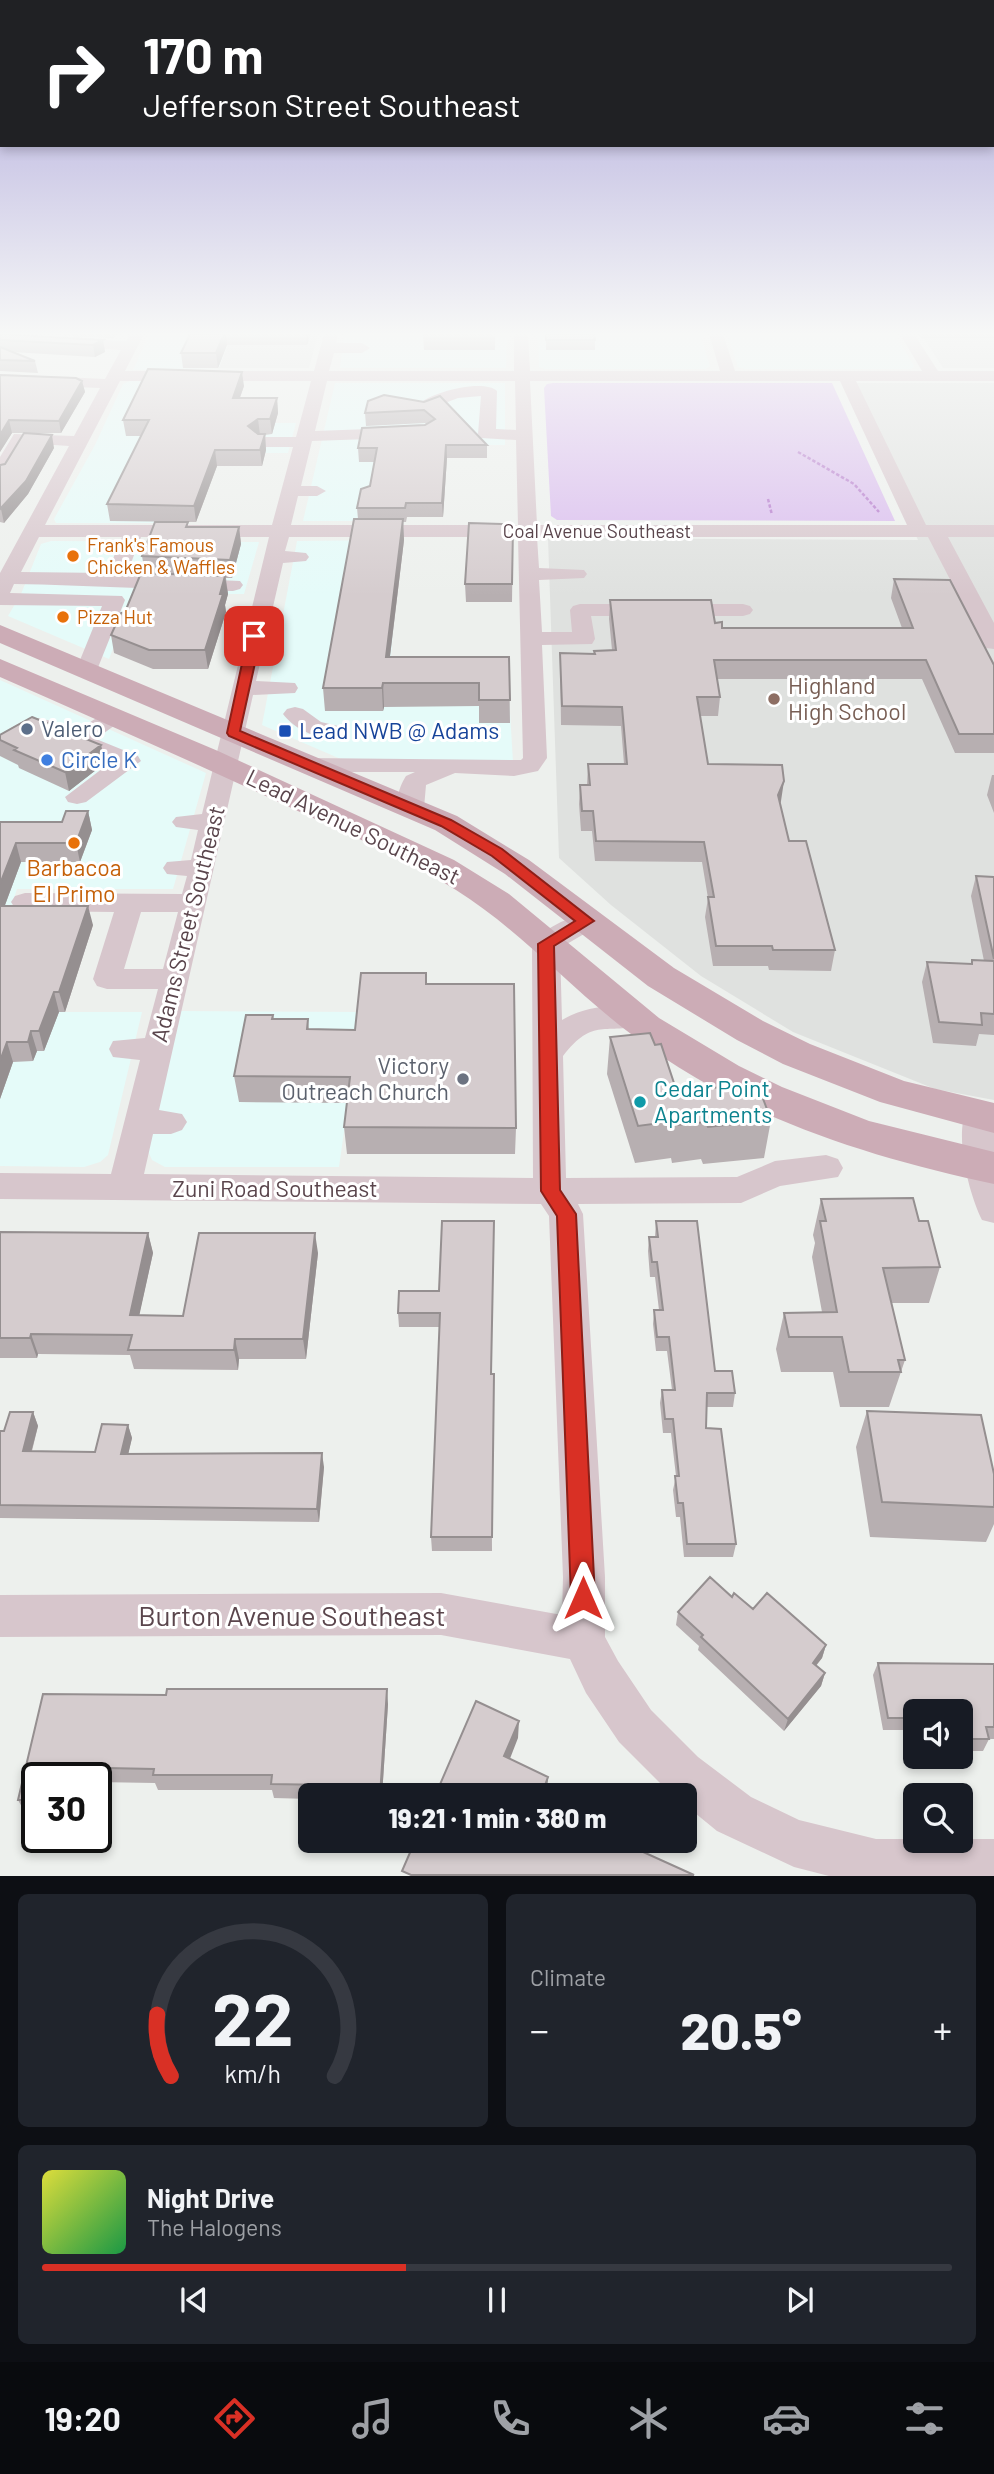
<!DOCTYPE html>
<meta charset="utf-8">
<style>
body{margin:0;font-family:Barlow,sans-serif;background:#20242c;color:#f1f3f6;height:100vh;display:flex;flex-direction:column;font-size:26px;white-space:nowrap}
*{box-sizing:border-box;margin:0}
p{font-size:23px;color:#9ea1a6}
.icon{flex:none;width:38px;height:38px;fill:none;stroke:currentColor;stroke-width:2;stroke-linecap:round;stroke-linejoin:round}
.map{position:relative;height:1876px;overflow:hidden}
.drawer{display:flex;flex-direction:column;gap:18px;padding:18px;background:#0d0f14;flex:1}
.drawer>*{flex:none}
.guide{position:absolute;left:0px;top:0px;width:994px;height:147px;box-shadow:0 4px 10px #0003;background:#202124;color:#fff;overflow:hidden}
.tools{position:absolute;left:903px;top:1699px;display:grid;gap:14px}
.tools a{display:grid;place-items:center;width:70px;height:70px;border-radius:10px;background:#171b24;box-shadow:0 4px 10px #0003;font-size:35px}
.speed{position:absolute;left:21px;top:1762px;display:flex;gap:14px;font-size:35px;font-weight:700;text-align:center}
.speed>*{display:grid;place-content:center;width:91px;height:91px;border-radius:50%;background:#171b24;box-shadow:0 4px 10px #0003;line-height:1}
.speed .limit{border:4px solid #111;border-radius:10px;background:#fff;color:#111}
.pin{position:absolute;display:grid;place-items:center;width:60px;height:60px;color:#fff;margin:-30px;border-radius:14px;box-shadow:0 4px 10px #0006}
.me{position:absolute;width:77px;margin:-38px;rotate:0deg;stroke-linejoin:round;filter:drop-shadow(0 0 5px #0008)}
.turn{display:flex;align-items:center;gap:24px;height:147px;padding:0 28px;font-size:32px}
.turn .icon{width:91px;height:91px;stroke-width:2.5}
.turn b{display:block;font-size:49px;line-height:60px}
.big{font-size:52px;font-weight:800;line-height:1.1}
.drawer .widget{flex:1;display:flex;flex-direction:column;justify-content:center;gap:10px;min-width:0;padding:0 24px;border-radius:10px;background:#20242c}
.drawer .dial{align-items:center;gap:0}
.dial svg{height:182px;overflow:visible;fill:none;stroke:#363941;stroke-width:7;stroke-linecap:round;text-anchor:middle}
.dial text{fill:#f1f3f6;stroke:none}
.song{display:flex;align-items:center;gap:21px}
.cover{width:84px;height:84px;border-radius:10px;background:linear-gradient(135deg,hsl(60 70% 55%),hsl(140 70% 35%))}
.played{height:7px;border-radius:4px;background:linear-gradient(90deg,#d93025 40%,#363941 40%)}
.keys{display:flex;justify-content:space-around;direction:ltr}
.heat{display:flex;justify-content:space-between;align-items:center;font-size:38px;direction:ltr}
.drawer .tiles{flex:1;display:grid;gap:18px;grid-template-columns:1fr 1fr}
.widget:last-child{grid-column:span 2}
.trip{position:absolute;left:298px;top:1783px;width:399px;height:70px;border-radius:10px;background:#171b24;box-shadow:0 4px 10px #0003;font-weight:800;line-height:70px;text-align:center}
.dock{display:flex;height:112px;justify-content:space-around;align-items:center;background:#090b0e;color:#9ea1a6}
.dock .icon{width:49px;height:49px}
.dock .on{color:#d93025}
.dock b{font-size:32px;color:#f1f3f6}
.map>svg:first-child{display:block}
.commercial{fill:#e5fbf9}
.education{fill:#dfe1df}
.green{fill:#d9bbee}
.lines{fill:none;stroke-linecap:round;stroke-linejoin:round}
.path{stroke:#b273cb;stroke-width:2.5;stroke-dasharray:3.5 2;stroke-linecap:butt}
.minor{fill:#d7c6cc;fill-rule:evenodd}
.major{fill:#ccacb6;fill-rule:evenodd}
.wall{fill:#b7afb1}
.shaded-wall{fill:#958f90}
.building{fill:#d5ccce;stroke:#958f90;stroke-width:2}
.route{fill:#d93025;stroke:#8d1f18;stroke-width:2}
.food-dot{fill:#e8710a;stroke:#fff;stroke-width:2.5}
.education-dot{fill:#8d6e63;stroke:#fff;stroke-width:2.5}
.service-dot{fill:#5c6f8a;stroke:#fff;stroke-width:2.5}
.transit-dot{fill:#1a4fb4;stroke:#fff;stroke-width:2.5}
.shop-dot{fill:#3f7fe0;stroke:#fff;stroke-width:2.5}
.worship-dot{fill:#6b7280;stroke:#fff;stroke-width:2.5}
.culture-dot{fill:#0f9aa8;stroke:#fff;stroke-width:2.5}
.labels{text-anchor:middle;stroke-width:6;stroke-linejoin:round;paint-order:stroke}
.far-street-label{font-size:19px;fill:#5a454c;stroke:#fff}
.far-food-label{font-size:19px;fill:#c56008;stroke:#fff;text-anchor:start}
.education-label{font-size:23px;fill:#785e54;stroke:#fff;text-anchor:start}
.service-label{font-size:23px;fill:#4e5e75;stroke:#fff;text-anchor:start}
.transit-label{font-size:23px;fill:#164399;stroke:#fff;text-anchor:start}
.shop-label{font-size:23px;fill:#366cbe;stroke:#fff;text-anchor:start}
.street-label{font-size:23px;fill:#5a454c;stroke:#fff}
.food-label{font-size:23px;fill:#c56008;stroke:#fff}
.worship-label{font-size:23px;fill:#5b616d;stroke:#fff;text-anchor:end}
.culture-label{font-size:23px;fill:#0d838f;stroke:#fff;text-anchor:start}
.near-street-label{font-size:28px;fill:#5a454c;stroke:#fff}
</style>
<div class="map">
<svg width="994" height="1876" viewBox="0 0 994 1876">
<rect width="100%" height="100%" fill="#edf0ed"/>
<path class="commercial" d="M149,334H232L219,368L133,370Z
M344,334H507L506,368H340Z
M538,334H703L704,336L701,337L710,366L706,369H545L539,367Z
M727,334H895L914,366L911,369H744L738,367Z
M130,381H217L201,423H296L288,453H189L162,523H56L54,519L95,445L123,384Z
M335,383H505V445H410L403,521H303Z
M401,540L389,680H508L513,762L343,760L262,725L297,541Z
M51,541L259,542L244,594H134L109,659L8,616L21,594L41,544Z
M0,680L206,773L173,889H17L0,940Z
M180,1011L361,1012L339,1167H165L152,1160L148,1151Z
M0,1012H142L108,1155L100,1162L84,1167L0,1166Z"/>
<path class="education" d="M232,334H318L309,368H219Z
M921,334H994V368H943Z
M843,383H994V1100L935,1089L793,1032L701,976L611,905L559,858L548,538L918,540Z"/>
<path class="green" d="M553,383H832L895,521L557,520L551,516L544,388L547,384Z"/>
<g class="lines">
<path class="path" d="M798,452L854,484L879,512
M768,499L772,515"/>
<path class="minor" d="M130,334H144L125,371H314L324,334H338L336,343H362L370,348L362,353H334L329,371H514V334H528L530,371H720L709,334H723L735,371H922L900,334H914L938,371H994V381H856L926,525H994V537H948L994,623V649L986,648L983,643L928,537H537L539,568L584,570L587,574L584,578L539,580L542,632H572L570,610L573,606L580,604H743L750,606L753,610L750,614L743,616H591L595,639L592,644L542,645L547,758L538,771L514,776L455,773L426,785L424,808L420,813L411,816L402,813C394,802 399,787 406,776L415,772H307L298,770L295,765L298,760L307,758L521,760L523,758L518,537H289L285,551L306,553L309,557L306,561L283,563L256,681L295,683L298,688L295,693L253,695L159,1110L182,1114L187,1122L182,1130L171,1134H153L144,1174L533,1178L532,944C541,929 579,910 596,915L600,921L596,927L560,948L562,1020C585,1006 619,1002 645,1010L649,1017L645,1024C605,1036 594,1016 563,1056L566,1178L737,1177L775,1161L826,1155L838,1159L843,1168L838,1177L780,1186L741,1203L578,1204L583,1214L605,1577V1637L618,1661L651,1710L698,1757L751,1797L799,1820L876,1839H994V1876H829L794,1867L717,1831L684,1804V1796H673L619,1742L586,1693L570,1659L441,1635L0,1637V1595L441,1593L562,1615L563,1577L549,1216L541,1204L0,1199V1173L111,1174L140,1060L113,1057L109,1049L113,1041L145,1038L158,989H107L97,986L93,979L114,912L25,911L15,908L11,902L15,896L25,893L182,894L187,876L167,874L163,868L167,862L191,860L198,830L176,827L172,822L176,817L202,814L269,537H141L126,576L240,581L243,585L240,589L233,591C160,590 88,585 14,584L10,593L122,596L125,600L95,675H79L76,670L102,606L0,605V573L69,446L25,443L6,476L0,477V457L14,434L74,436L100,388L0,384V374L105,379L121,350L0,343V335L126,341ZM120,381H311L296,437H261L252,442L261,447H293L272,525H45ZM327,381H515L516,430L496,429L497,391C483,378 428,393 416,406L424,411L458,398L481,396L478,434L481,438L516,440L518,525H291L298,496H317L326,491L317,486H301L312,441L397,438L406,433L397,428L315,431ZM530,381H840L907,525H537ZM39,537H122L107,573L21,572ZM141,912H178L163,969H124Z
M295,707L303,709L321,722L338,726L342,731L338,736C319,741 295,730 283,714L287,709Z
M114,710L122,712L126,717L96,739L138,756L141,761L86,802L77,804L68,802L65,797L111,762L36,732L8,750L0,752V735C37,711 36,716 76,731L106,712Z
M979,1103L990,1107L994,1113V1223L982,1220C969,1194 953,1132 968,1107Z"/>
<path class="major" d="M0,625L457,816L529,860L674,968L763,1021L810,1044L904,1081L994,1103V1133L880,1102L783,1064L737,1040L648,986L505,874L435,830L0,643Z
M0,659L218,751L454,860L509,894L659,1018L739,1066L782,1087L869,1121L994,1152V1184C866,1157 735,1115 631,1034C571,989 520,930 456,890C407,859 352,836 300,812C200,765 100,721 0,677Z"/>
</g>
<path class="wall" d="M0,334L103,340L105,352L95,357L12,352L35,361L38,373L0,371Z
M31,334H117L114,338Z
M190,334H310L307,345H227L218,368H183L181,353Z
M423,334H495V350H424Z
M546,334L595,340V350H546Z
M917,334H994V338H922Z
M0,375L82,381L85,392L61,433H12L0,452Z
M244,386L240,398H277L278,413L272,434L265,435L266,450L262,466H217L196,522L110,521L107,504L141,436H126L123,420Z
M424,402L487,445V458H447L443,517H407L406,522H403L404,540L390,657H509L510,723H479V706L384,707L383,711H325L323,688L358,519L357,508L370,486L374,462H359L358,448L426,424L425,423L366,426L365,413Z
M54,448L28,494L4,523L0,522V465Z
M188,522V527H239L241,544L232,578H226L228,594L225,605L226,612L208,669H153L114,653L111,635L125,612L145,573L142,556Z
M513,528L512,602H466L465,584Z
M894,579L994,665V753H955L922,679H717L720,697L718,716H700L708,764L781,801L780,803L789,841L835,950L831,971L769,970L768,966H713L705,917L708,898L702,862L595,861L592,831H581L579,804L580,785H587L588,764H624L621,726L561,725L560,653L594,654V651L612,650L609,619L610,600L715,623L722,628H902L891,598Z
M0,735L101,745L105,763L69,791L19,768L18,765L0,756Z
M992,775H994V813L987,795Z
M88,811L92,830L80,862H21L5,905L93,925L65,1012H59L44,1051H37L33,1061L13,1062L0,1099V822H62Z
M976,876L994,877V1035L979,1034L976,1046L933,1043L922,982L927,962L971,964L972,960L984,961L971,896Z
M427,984L516,1128L515,1154H347L344,1127L347,1103L239,1102L234,1076L273,1015L274,1019H308L309,1029L355,1030Z
M610,1037L655,1045L677,1092L741,1090L771,1120L764,1158L703,1164L701,1159L672,1163L671,1158L635,1163L607,1074Z
M821,1199L919,1221L940,1267L929,1303H891L905,1360L889,1407H840L833,1372H781L776,1349L784,1313L822,1312L812,1257L815,1243L813,1235Z
M656,1221L715,1371L735,1393L733,1407H707L706,1428L736,1544L733,1557H684L680,1517H676L673,1490L676,1476L671,1433H663L660,1403L662,1390H672L667,1351H656L653,1324L654,1310H659L655,1277H650L648,1251L649,1237H655Z
M0,1232L148,1233L153,1253L139,1315L183,1316L318,1253L306,1359H239L238,1370L134,1369L130,1355L38,1354L37,1358H0Z
M439,1291L491,1374L492,1551H432L431,1537L440,1327H399L398,1313Z
M867,1411L994,1474V1524L986,1542L870,1537L856,1447Z
M33,1412L38,1426L32,1451L95,1452L128,1425L132,1438L128,1454L324,1467L319,1522L0,1518V1431H4Z
M732,1597L753,1609L826,1645L822,1658L816,1666L825,1673L821,1686L784,1731L698,1650L699,1646L676,1625L678,1612Z
M878,1663L994,1664V1739H989L983,1751H961V1712H915V1730H883L873,1675Z
M43,1694L388,1704L382,1796H310V1799L274,1798L272,1790H158L155,1783L96,1782V1778H37V1814H26L18,1800Z
M327,1841H379V1849L328,1848Z"/>
<path class="shaded-wall" d="M224,334H226L227,345L218,368L216,353Z
M306,334H310L307,345Z
M103,340L105,352L95,357L93,345Z
M242,372L244,386L234,413L233,398Z
M82,381L85,392L61,433L59,421Z
M277,398L278,413L272,434L270,419Z
M258,419L260,435L248,426Z
M9,420L12,433L0,452V435Z
M265,434L266,450L262,466L260,450Z
M52,435L54,448L28,494L4,523L1,509Z
M446,445L447,458L443,517L442,503Z
M215,450L217,466L196,522L194,506Z
M403,519L404,540L387,680L386,657Z
M239,527L241,544L232,578L230,560Z
M225,576L228,594L225,605L226,612L208,669L205,650Z
M383,683L384,707L383,711L382,688Z
M101,745L105,763L69,791L65,772Z
M784,781L781,801L775,815L778,795Z
M88,811L92,830L80,862L76,843Z
M16,843L21,862L5,905L7,914H0V884Z
M88,906L93,925L65,1012L59,992Z
M54,992L59,1012L44,1051L39,1031Z
M31,1031L37,1051L33,1061L28,1042Z
M7,1042L13,1062L0,1099V1061Z
M148,1233L153,1253L135,1335L130,1315Z
M315,1233L318,1253L306,1359L303,1339Z
M31,1334L38,1354L37,1358L30,1338Z
M235,1339L239,1359L238,1370L234,1350Z
M33,1412L38,1426L28,1464L23,1451Z
M128,1425L132,1438L125,1468L121,1454Z
M322,1453L324,1467L319,1522L317,1509Z
M826,1645L822,1658L808,1675L813,1663Z
M825,1673L821,1686L784,1731L788,1719Z
M387,1689L388,1704L382,1796H380Z
M519,1721L518,1738L504,1774V1756Z
M58,1767L63,1778H56Z
M548,1777L547,1794V1796H541Z"/>
<path class="building" d="M0,334L103,340L93,345L0,340Z
M190,334H224L216,353H181Z
M546,334H594L595,340H546Z
M0,347L35,361L0,360Z
M148,369L242,372L233,398H277L270,419H258L248,426L258,434H265L260,450H215L194,506L107,504L149,420H123Z
M0,375L76,378L82,381L59,421L9,420L0,435Z
M384,395L424,402L440,396L487,445H446L442,503H406L405,508H357L361,489L370,486L377,448H358L362,428L425,425L435,419L424,410L365,413L368,401Z
M24,433L52,435L26,481L0,509V465L5,464Z
M354,519H403L386,657H509L510,700H479V683H383L382,688H323Z
M155,522H188L186,527H239L230,560L142,556Z
M469,523L502,524L513,528L512,584H465Z
M141,573L225,576L220,594H223L205,650H149L111,635L121,613L125,612Z
M894,579L950,580L994,665V734H959L926,660H714L720,697H697L708,764L782,765L784,781L778,795L789,841H806L835,950H773L772,946H716L708,897H714L704,842L596,841L593,811H582L580,785H590L588,764H627L622,707L562,706L560,653L595,654L594,651L616,650L610,600H711L715,623L722,622V628H913Z
M32,717L101,745L65,772L14,750L17,748L0,740V735Z
M66,811H88L76,843H16L0,884V822H62Z
M976,876L994,877V959Z
M0,906H88L59,992H54L39,1031H31L28,1042H7L0,1061Z
M972,960L994,961V1014L981,1013L982,1025L939,1022L927,962L972,964Z
M361,973H426V984H514L516,1128L344,1127L350,1077L234,1076L246,1015H273L272,1019H308L307,1029L355,1030Z
M650,1033L655,1045L661,1044L677,1092L739,1085L741,1090L759,1088L771,1120L708,1127L706,1122L676,1125L675,1121L638,1126L610,1037Z
M913,1198L919,1221H928L940,1267L883,1268L905,1360H898L901,1372H849L842,1337H789L784,1313L837,1312L820,1221H826L821,1199Z
M442,1221H494L491,1374H494L492,1537H431L440,1313H398L399,1291H439Z
M656,1221H697L715,1371H732L735,1393H707L706,1428L721,1429L736,1544H687L683,1503H678L675,1476H679L673,1419H665L662,1390H675L669,1337H657L654,1310H663L657,1262H652L649,1237H658Z
M0,1232L148,1233L130,1315L183,1316L199,1233H315L303,1339H235L234,1350H128L132,1335L31,1334L30,1338H0Z
M867,1411L981,1415L994,1474V1507L882,1502Z
M10,1412H33L23,1451L95,1452L102,1424L128,1425L121,1454L322,1453L317,1509L0,1505V1431H4Z
M710,1577L732,1597L734,1593L753,1609L767,1593L826,1645L813,1663L825,1673L788,1719L701,1637L703,1635L678,1612Z
M878,1663L994,1664V1727H986L989,1739H961V1712H915V1718H888Z
M167,1689H387L380,1796H329L330,1785L271,1784L272,1775H153L154,1769L58,1767L56,1778H37V1800H18L43,1694L166,1695Z
M476,1701L519,1721L504,1756L548,1777L541,1796H435Z
M415,1841H619L694,1875H411L402,1871Z"/>
<linearGradient id="sky" x2="0" y2="1"><stop stop-color="#a9a2d9"/><stop offset="0.56" stop-color="#f7f8f7"/><stop offset="1" stop-color="#f7f8f7" stop-opacity="0"/></linearGradient>
<rect width="994" height="596" fill="url(#sky)"/>
<path class="route" d="M254,633L261,636L240,731L451,820L502,849L594,921L554,946L560,1190L576,1214L595,1598L592,1607L583,1610L575,1607L571,1598L557,1216L541,1191L538,944L575,921L492,856L441,826L229,736L227,733L248,636Z"/>
<g class="food-dot">
<circle cx="73" cy="556" r="7"/>
<circle cx="63" cy="617" r="7"/>
<circle cx="74" cy="843" r="7"/>
</g>
<circle class="education-dot" cx="774" cy="699" r="7"/>
<circle class="service-dot" cx="27" cy="729" r="7"/>
<rect class="transit-dot" x="278" y="724" width="14" height="14" rx="3.5"/>
<circle class="shop-dot" cx="47" cy="760" r="7"/>
<circle class="worship-dot" cx="463" cy="1079" r="7"/>
<circle class="culture-dot" cx="640" cy="1102" r="7"/>
<g class="labels">
<g class="far-street-label">
<text x="597" y="538">Coal Avenue Southeast</text>
</g>
<g class="far-food-label">
<text x="87" y="552">Frank's Famous<tspan x="87" dy="22">Chicken &amp; Waffles</tspan></text>
<text x="77" y="624">Pizza Hut</text>
</g>
<g class="education-label">
<text x="788" y="694">Highland<tspan x="788" dy="26">High School</tspan></text>
</g>
<g class="service-label">
<text x="41" y="737">Valero</text>
</g>
<g class="transit-label">
<text x="299" y="739">Lead NWB @ Adams</text>
</g>
<g class="shop-label">
<text x="61" y="768">Circle K</text>
</g>
<g class="street-label">
<text transform="translate(353 827) rotate(26)" y="8">Lead Avenue Southeast</text>
<text transform="translate(188 924) rotate(-76)" y="8">Adams Street Southeast</text>
<text x="275" y="1197">Zuni Road Southeast</text>
</g>
<g class="food-label">
<text x="74" y="876">Barbacoa<tspan x="74" dy="26">El Primo</tspan></text>
</g>
<g class="worship-label">
<text x="449" y="1074">Victory<tspan x="449" dy="26">Outreach Church</tspan></text>
</g>
<g class="culture-label">
<text x="654" y="1097">Cedar Point<tspan x="654" dy="26">Apartments</tspan></text>
</g>
<g class="near-street-label">
<text x="292" y="1626">Burton Avenue Southeast</text>
</g>
</g>
</svg>
<div class="tools">
<a><svg class="icon" aria-label="sound" viewBox="0 0 24 24"><path d="M4 9h4l5-4v14l-5-4H4zM17 9q2 3 0 6"/></svg></a>
<a><svg class="icon" aria-label="search" viewBox="0 0 24 24"><circle cx="10" cy="10" r="6"/><path d="M15 15l6 6"/></svg></a>
</div>
<div class="speed"><div class="limit">30</div></div>
<div class="pin" style="left:254px;top:636px;background:#d93025"><svg class="icon" aria-label="arrive" viewBox="0 0 24 24"><path d="M6 21V4h12l-3 4 3 4H6"/></svg></div>
<svg class="me" style="left:583px;top:1598px" viewBox="-20 -20 40 40"><path d="M0-17L14 15 0 8-14 15z" fill="#d93025" stroke="#fff" stroke-width="4"/></svg>
<div class="trip">19:21 · 1 min · 380 m</div>
<div class="guide">
<div class="turn"><svg class="icon" aria-label="right" viewBox="0 0 24 24"><path d="M7 20v-9h11M14 6l5 5-5 5"/></svg><div><b>170 m</b>Jefferson Street Southeast</div></div>
</div>
</div>
<section class="drawer">
<div class="tiles">
<div class="widget dial"><svg viewBox="0 0 100 80">
<path d="M14 69A42 42 0 1 1 86 69"/>
<path d="M14 69A42 42 0 0 1 8 42" stroke="#d93025"/>
<text x="50" y="56" font-size="32" font-weight="700">22</text>
<text x="50" y="72" font-size="11">km/h</text>
</svg></div>
<div class="widget"><p>Climate</p>
<div class="heat"><a>−</a><b class="big">20.5°</b><a>+</a></div>
</div>
<div class="widget">
<div class="song"><i class="cover"></i><div><b>Night Drive</b><p>The Halogens</p></div></div>
<div class="played"></div>
<div class="keys"><svg class="icon" aria-label="previous" viewBox="0 0 24 24"><path d="M18 5L8 12l10 7zM5 5v14"/></svg><svg class="icon" aria-label="pause" viewBox="0 0 24 24"><path d="M8 5v14M16 5v14"/></svg><svg class="icon" aria-label="next" viewBox="0 0 24 24"><path d="M6 5l10 7-10 7zM19 5v14"/></svg></div>
</div>
</div>
</section>
<nav class="dock">
<b>19:20</b>
<svg class="icon on" aria-label="directions" viewBox="0 0 24 24"><path d="M12 3l9 9-9 9-9-9zM9 14v-3h6M13 9l2 2-2 2"/></svg>
<svg class="icon" aria-label="music" viewBox="0 0 24 24"><path d="M9 18V5l10-2v13"/><circle cx="6" cy="18" r="3"/><circle cx="16" cy="16" r="3"/></svg>
<svg class="icon" aria-label="phone" viewBox="0 0 24 24"><path d="M5 4h4l2 5-3 2q2 4 5 5l2-3 5 2v4C11 20 4 13 5 4z"/></svg>
<svg class="icon" aria-label="climate" viewBox="0 0 24 24"><path d="M12 3v18M4 7l16 10M4 17L20 7"/></svg>
<svg class="icon" aria-label="car" viewBox="0 0 24 24"><path d="M5 17H2v-5l4-1 3-4h7l3 4 3 1v5h-3M9 17h6M6 11h13"/><circle cx="7" cy="17" r="2"/><circle cx="17" cy="17" r="2"/></svg>
<svg class="icon" aria-label="filters" viewBox="0 0 24 24"><path d="M4 7h16M4 17h16"/><circle cx="9" cy="7" r="2"/><circle cx="15" cy="17" r="2"/></svg>
</nav>
